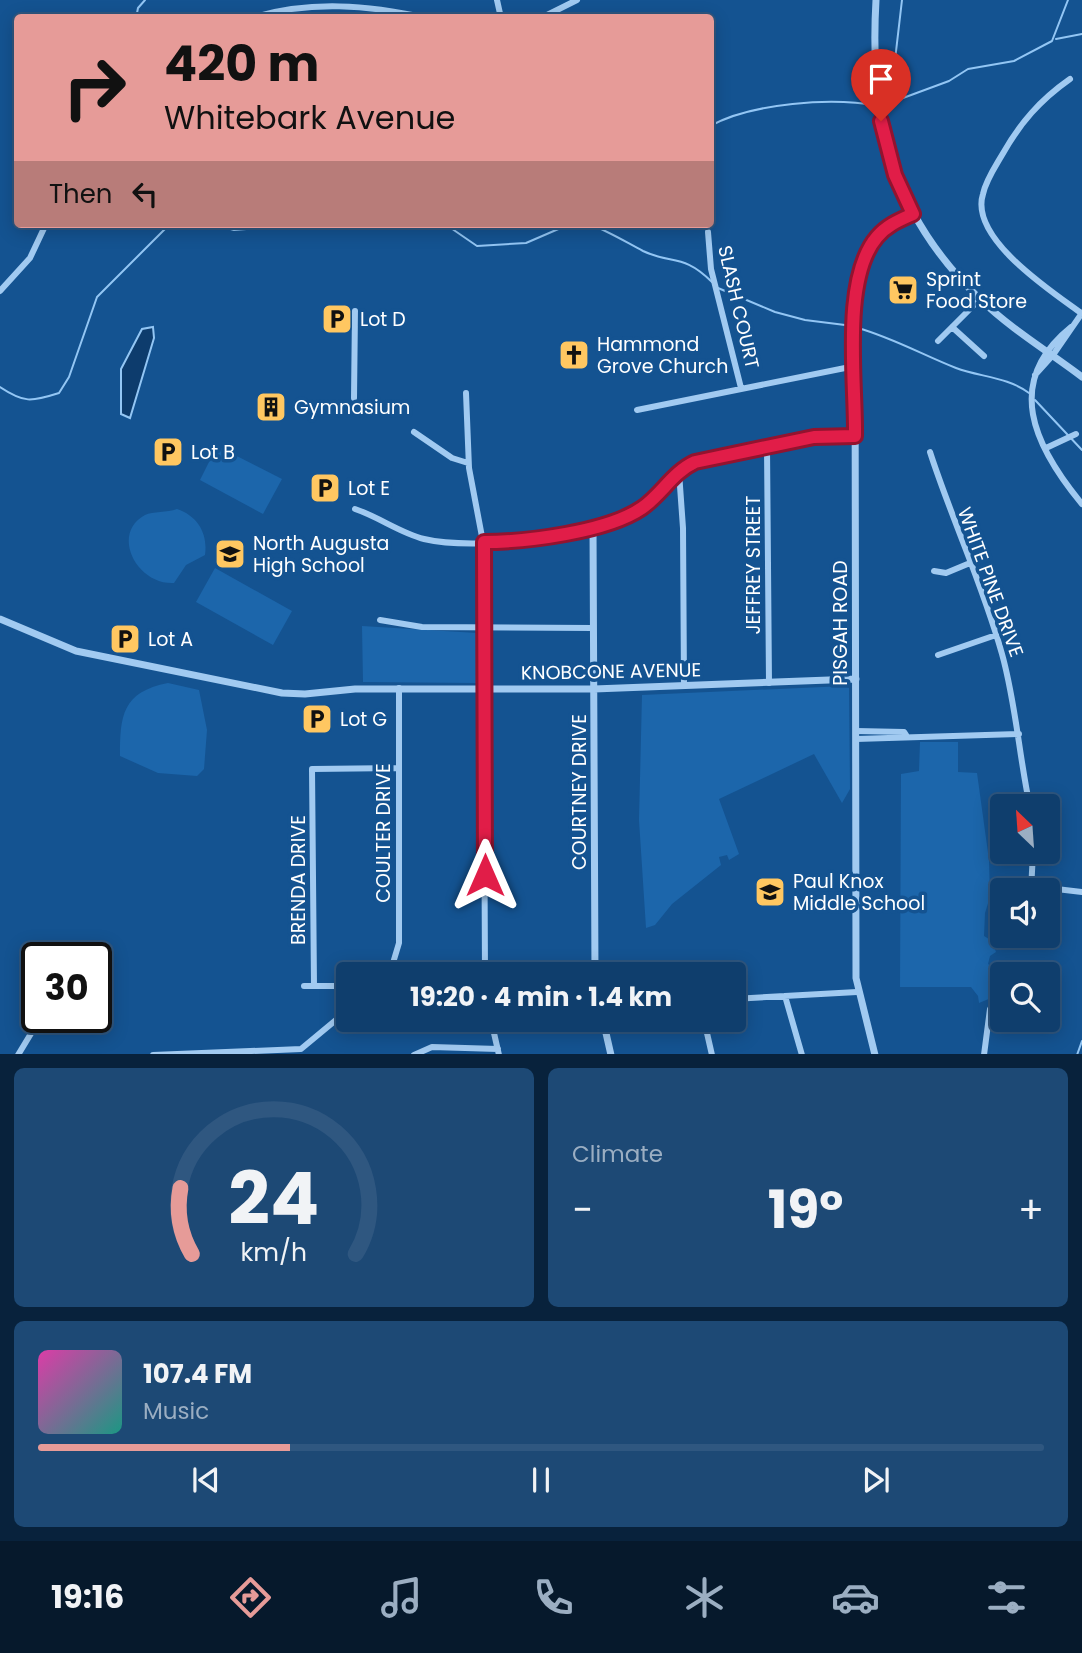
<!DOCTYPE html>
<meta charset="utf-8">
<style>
body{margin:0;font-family:Poppins,sans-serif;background:#1d4975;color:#f1f3f6;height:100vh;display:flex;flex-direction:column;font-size:26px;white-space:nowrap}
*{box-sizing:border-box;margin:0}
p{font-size:23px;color:#9baec2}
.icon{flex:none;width:38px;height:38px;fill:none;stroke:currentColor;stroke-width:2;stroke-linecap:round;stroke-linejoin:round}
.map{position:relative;height:1054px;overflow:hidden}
.sheet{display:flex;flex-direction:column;gap:14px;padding:14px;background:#08223c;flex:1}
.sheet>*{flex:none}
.guide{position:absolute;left:14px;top:14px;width:700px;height:214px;border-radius:7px;box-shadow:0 4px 18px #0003,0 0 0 2px #2f5780;background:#e69b98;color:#111;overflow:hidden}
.needle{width:46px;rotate:335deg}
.tools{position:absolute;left:990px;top:794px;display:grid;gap:14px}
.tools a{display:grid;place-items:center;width:70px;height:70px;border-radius:7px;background:#0f3e6d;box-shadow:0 4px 18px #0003,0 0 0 2px #2f5780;font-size:35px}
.speed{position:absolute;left:21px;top:942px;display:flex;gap:14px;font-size:35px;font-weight:700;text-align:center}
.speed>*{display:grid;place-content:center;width:91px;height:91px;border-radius:50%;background:#0f3e6d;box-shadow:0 4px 18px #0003,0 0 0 2px #2f5780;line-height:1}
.speed .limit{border:4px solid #111;border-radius:10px;background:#fff;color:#111}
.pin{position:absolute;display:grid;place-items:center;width:60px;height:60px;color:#fff;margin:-72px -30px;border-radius:50% 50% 50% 0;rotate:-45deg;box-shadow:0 0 7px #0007}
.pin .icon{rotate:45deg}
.me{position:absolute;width:77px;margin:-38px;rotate:0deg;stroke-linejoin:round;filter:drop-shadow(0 0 5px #0008)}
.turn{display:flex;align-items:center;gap:24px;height:147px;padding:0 35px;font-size:32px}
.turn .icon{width:91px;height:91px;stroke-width:2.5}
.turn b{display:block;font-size:49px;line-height:60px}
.then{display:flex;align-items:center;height:66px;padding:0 35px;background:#0003;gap:14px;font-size:26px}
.big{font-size:52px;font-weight:700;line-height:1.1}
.sheet .card{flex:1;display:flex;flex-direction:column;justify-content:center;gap:10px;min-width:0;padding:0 24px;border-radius:10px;background:#1d4975}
.sheet .dial{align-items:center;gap:0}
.dial svg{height:182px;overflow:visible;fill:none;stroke:#2f5780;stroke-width:7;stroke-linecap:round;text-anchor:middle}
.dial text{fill:#f1f3f6;stroke:none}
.song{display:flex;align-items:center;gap:21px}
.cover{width:84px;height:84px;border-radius:10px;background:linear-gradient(135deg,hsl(320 70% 55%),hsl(170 70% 35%))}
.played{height:7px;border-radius:4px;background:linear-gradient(90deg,#e69b98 25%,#2f5780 25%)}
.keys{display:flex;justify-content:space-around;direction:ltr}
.heat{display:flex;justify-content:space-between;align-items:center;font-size:38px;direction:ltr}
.sheet .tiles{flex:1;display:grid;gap:14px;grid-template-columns:1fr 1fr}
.card:last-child{grid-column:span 2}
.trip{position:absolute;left:336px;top:962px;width:410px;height:70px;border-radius:7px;background:#0f3e6d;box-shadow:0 4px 18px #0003,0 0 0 2px #2f5780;font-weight:700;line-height:70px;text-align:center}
.menu{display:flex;height:112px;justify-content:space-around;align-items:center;background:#06192c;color:#9baec2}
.menu .icon{width:49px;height:49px}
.menu .active{color:#e69b98}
.menu b{font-size:32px;color:#f1f3f6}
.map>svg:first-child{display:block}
.green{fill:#1c66ab}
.water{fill:#0d3c6d;stroke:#93c6f4;stroke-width:2}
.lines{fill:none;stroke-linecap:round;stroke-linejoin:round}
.stream{stroke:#93c6f4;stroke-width:2}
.minor{stroke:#a1caf1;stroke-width:6}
.tertiary{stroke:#a1caf1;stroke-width:7}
.route-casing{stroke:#92132f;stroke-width:18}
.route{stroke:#e11d48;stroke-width:12}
.labels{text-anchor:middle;stroke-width:7;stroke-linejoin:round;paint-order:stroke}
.poi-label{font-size:19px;fill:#fff;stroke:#145391;text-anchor:start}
.street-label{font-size:19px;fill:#fff;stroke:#145391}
</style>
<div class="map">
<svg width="1082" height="1055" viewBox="0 0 1082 1055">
<rect width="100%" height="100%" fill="#145391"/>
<path class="green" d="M217,446L282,479L263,514L200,480Z
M177,509C198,516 208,534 205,555L186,565L174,583C137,585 110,534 145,515C153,511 167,513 177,509Z
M215,568L292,611L273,645L196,602Z
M362,626L477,633L478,683L363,682Z
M168,683L199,690L207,730L204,769L197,776L158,773L120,756C120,716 122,692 168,683Z
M845,686L849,688L850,789L842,803L814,754L719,799L739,854L729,860L727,855L719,857L721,865L672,904L655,925L646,928L639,820L642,695Z
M920,742H958V772L977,773L989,860L990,897L985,913L984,936L992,941L996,952L990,956L988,964L1003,976V993L979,1003L978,996L971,987H900L901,774L919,771Z"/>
<path class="water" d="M153,327L154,338L130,418L121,414V369L142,329Z"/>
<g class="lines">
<path class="stream" d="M902,0L895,60L904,95
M136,18L138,8L145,0
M1056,39L1082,34
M884,105L949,81L968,69L1014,61L1052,41L1068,0
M710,126C752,103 832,97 878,106
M389,224L399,226L420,224
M445,224L477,246L526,243L570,224
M589,224C608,231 624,241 643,251C672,265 683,253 712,282
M220,226L234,230L306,224
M718,288L775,312L805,320L853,326
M858,328C893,338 923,355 956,368C980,377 1008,377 1029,393
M0,387C24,403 31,402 59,393L69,377L97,297L165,229
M1035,400L1082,450
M1077,1055L1082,1041"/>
<path class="minor" d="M497,0L501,18
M251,18C310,0 368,5 428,18
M541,18L577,0
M1070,79C1040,100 1020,123 1002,155C995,167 986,180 983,194C969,238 1051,291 1081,313
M708,232L711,269L741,388
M0,291L30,258L46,224
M952,327L984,356
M1071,327C1003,382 1034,446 1082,504
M938,341L980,299
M1035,375L1053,355L1082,313
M466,393L469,468L483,542L485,975
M354,398L355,311
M637,410L855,366
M414,432L452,458L468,463
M767,447L769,683
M1046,448L1076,434
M930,452C952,520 983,585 1002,654C1016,704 1019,756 1030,807
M679,472L683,528L684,686
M355,509C379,517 400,533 424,539C476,551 587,538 634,513C658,501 670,473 695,462L814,437L855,436
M934,571L946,573L970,563
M380,620L422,627L593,628
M938,655L996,635
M856,731L904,732L906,735
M856,739L1019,734
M1031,886L1082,892
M1031,891L1033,852
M1019,942L1025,936
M385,975L393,963L399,943V688
M304,986H348
M314,986L312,769L399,768
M785,996L802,1055
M733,999L857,992
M491,1020L499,1055
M704,1020L712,1055
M18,1055L41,1017
M153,1055L301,1049L348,1010
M414,1055L432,1047L498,1049
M984,1055L990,1009"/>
<path class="tertiary" d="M876,0C869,121 891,214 981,300C1011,329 1049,352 1082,377
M593,526L595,975
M0,619L76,651L282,693L305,694L355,689H594L856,679
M603,1020L611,1055
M875,1055L856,978L855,315C859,263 865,239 913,213"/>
</g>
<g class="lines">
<g class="route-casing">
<path id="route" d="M485,875L484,542C526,542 607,532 642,508C661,495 673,472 695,462L814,437L855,436C856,383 841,279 877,237C887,225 900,220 913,214L895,175L881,121"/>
</g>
<use href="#route" class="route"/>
</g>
<defs>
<g id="supermarket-square" transform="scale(1.575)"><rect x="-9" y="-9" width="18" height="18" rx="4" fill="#ffc761" stroke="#145391"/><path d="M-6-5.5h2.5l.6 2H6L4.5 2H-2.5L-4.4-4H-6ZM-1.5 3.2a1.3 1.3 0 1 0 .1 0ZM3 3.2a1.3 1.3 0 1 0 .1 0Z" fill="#111"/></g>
<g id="parking-square" transform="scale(1.575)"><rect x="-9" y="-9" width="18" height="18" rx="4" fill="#ffc761" stroke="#145391"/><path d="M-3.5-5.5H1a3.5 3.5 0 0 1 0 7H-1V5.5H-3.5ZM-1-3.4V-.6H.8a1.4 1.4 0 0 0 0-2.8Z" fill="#111"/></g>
<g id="church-square" transform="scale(1.575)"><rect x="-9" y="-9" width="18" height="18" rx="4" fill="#ffc761" stroke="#145391"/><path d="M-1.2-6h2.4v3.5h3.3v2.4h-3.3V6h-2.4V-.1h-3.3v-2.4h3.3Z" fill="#111"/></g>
<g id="building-square" transform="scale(1.575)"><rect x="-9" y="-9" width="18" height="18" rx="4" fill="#ffc761" stroke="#145391"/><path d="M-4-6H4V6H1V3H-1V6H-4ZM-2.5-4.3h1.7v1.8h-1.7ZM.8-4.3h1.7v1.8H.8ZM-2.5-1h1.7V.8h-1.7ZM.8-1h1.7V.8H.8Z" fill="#111"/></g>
<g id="school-square" transform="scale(1.575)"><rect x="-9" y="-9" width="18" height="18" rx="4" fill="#ffc761" stroke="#145391"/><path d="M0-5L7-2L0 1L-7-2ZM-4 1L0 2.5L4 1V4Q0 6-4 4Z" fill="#111"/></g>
</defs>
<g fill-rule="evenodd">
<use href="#supermarket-square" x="903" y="290"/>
<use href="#parking-square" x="337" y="319"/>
<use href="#church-square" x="574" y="355"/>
<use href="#building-square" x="271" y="407"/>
<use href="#parking-square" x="168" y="452"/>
<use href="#parking-square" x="325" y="488"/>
<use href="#school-square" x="230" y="554"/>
<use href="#parking-square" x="125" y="639"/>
<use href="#parking-square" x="317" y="719"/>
<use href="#school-square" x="770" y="892"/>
</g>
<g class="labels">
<g class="poi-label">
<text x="926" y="286">Sprint<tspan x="926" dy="22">Food Store</tspan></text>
<text x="360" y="326">Lot D</text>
<text x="597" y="351">Hammond<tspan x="597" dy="22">Grove Church</tspan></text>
<text x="294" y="414">Gymnasium</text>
<text x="191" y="459">Lot B</text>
<text x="348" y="495">Lot E</text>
<text x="253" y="550">North Augusta<tspan x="253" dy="22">High School</tspan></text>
<text x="148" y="646">Lot A</text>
<text x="340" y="726">Lot G</text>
<text x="793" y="888">Paul Knox<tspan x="793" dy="22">Middle School</tspan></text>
</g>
<g class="street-label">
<text transform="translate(739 307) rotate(77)" y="7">SLASH COURT</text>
<text transform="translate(753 565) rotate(-90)" y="7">JEFFREY STREET</text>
<text transform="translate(991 582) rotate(70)" y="7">WHITE PINE DRIVE</text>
<text transform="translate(840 623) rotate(-90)" y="7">PISGAH ROAD</text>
<text transform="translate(611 671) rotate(-1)" y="7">KNOBCONE AVENUE</text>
<text transform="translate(579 792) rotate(-90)" y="7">COURTNEY DRIVE</text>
<text transform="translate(383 833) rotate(-90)" y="7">COULTER DRIVE</text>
<text transform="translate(298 880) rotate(-90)" y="7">BRENDA DRIVE</text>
</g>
</g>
</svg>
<div class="tools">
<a><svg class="needle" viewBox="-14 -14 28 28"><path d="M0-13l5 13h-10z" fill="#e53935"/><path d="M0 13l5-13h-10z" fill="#9baec2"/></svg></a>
<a><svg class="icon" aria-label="sound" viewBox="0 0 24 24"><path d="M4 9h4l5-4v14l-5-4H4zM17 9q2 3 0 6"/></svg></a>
<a><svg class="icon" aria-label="search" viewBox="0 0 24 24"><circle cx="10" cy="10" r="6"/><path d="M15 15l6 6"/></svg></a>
</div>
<div class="speed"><div class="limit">30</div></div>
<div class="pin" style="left:881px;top:121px;background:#d93025"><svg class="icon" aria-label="arrive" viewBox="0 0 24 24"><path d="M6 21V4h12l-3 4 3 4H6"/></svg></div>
<svg class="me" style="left:485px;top:875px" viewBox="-20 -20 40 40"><path d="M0-17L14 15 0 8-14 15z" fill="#e11d48" stroke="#fff" stroke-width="4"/></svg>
<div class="trip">19:20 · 4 min · 1.4 km</div>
<div class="guide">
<div class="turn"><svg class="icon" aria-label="right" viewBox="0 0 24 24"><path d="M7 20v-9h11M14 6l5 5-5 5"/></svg><div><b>420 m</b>Whitebark Avenue</div></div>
<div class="then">Then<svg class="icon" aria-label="left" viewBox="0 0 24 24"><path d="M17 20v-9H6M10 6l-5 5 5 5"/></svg></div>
</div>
</div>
<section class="sheet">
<div class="tiles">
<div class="card dial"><svg viewBox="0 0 100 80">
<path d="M14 69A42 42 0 1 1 86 69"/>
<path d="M14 69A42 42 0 0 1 9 40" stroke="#e69b98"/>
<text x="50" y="56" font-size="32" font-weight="700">24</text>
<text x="50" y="72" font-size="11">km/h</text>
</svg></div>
<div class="card"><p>Climate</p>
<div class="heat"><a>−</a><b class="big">19°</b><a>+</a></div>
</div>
<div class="card">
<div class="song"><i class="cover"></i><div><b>107.4 FM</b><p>Music</p></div></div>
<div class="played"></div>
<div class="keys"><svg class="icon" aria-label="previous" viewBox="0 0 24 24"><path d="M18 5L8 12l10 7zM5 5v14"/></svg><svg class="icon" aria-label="pause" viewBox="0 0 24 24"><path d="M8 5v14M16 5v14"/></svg><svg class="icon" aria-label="next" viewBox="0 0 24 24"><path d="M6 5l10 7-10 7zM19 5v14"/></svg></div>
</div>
</div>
</section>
<nav class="menu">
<b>19:16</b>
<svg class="icon active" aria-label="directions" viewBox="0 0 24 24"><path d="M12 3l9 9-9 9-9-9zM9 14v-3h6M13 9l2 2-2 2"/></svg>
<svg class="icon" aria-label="music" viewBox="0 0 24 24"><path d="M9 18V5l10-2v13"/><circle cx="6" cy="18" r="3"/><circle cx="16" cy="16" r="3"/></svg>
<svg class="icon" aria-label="phone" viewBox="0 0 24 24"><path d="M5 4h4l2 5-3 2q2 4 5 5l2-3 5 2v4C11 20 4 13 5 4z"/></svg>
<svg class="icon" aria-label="climate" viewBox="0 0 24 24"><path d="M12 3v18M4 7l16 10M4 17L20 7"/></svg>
<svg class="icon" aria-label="car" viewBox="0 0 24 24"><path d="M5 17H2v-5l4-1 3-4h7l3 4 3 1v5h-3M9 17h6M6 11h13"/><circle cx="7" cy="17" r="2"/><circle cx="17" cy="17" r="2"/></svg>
<svg class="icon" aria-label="filters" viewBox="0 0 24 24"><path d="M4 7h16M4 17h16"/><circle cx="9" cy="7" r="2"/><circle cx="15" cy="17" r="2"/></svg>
</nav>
